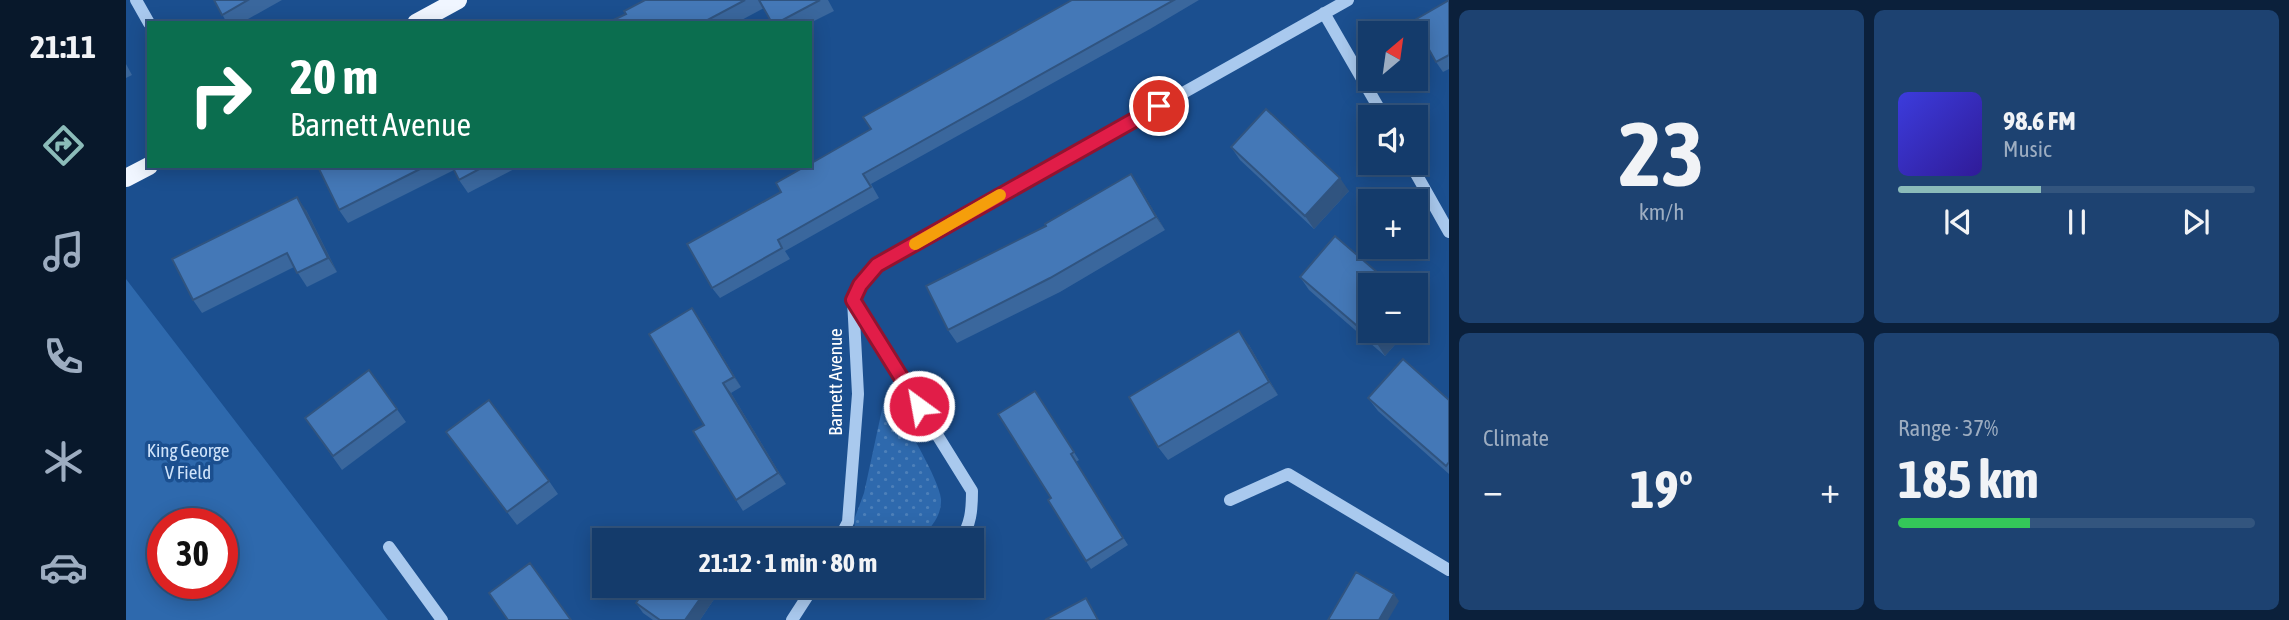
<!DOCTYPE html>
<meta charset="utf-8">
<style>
body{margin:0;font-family:"Asap Condensed",sans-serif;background:#1d4271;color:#f1f3f6;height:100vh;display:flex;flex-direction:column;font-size:26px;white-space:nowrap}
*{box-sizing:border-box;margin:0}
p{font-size:23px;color:#9dadc1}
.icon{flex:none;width:38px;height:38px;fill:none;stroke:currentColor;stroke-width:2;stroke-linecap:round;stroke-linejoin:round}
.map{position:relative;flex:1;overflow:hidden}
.drawer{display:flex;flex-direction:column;gap:10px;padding:10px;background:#0b203b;width:840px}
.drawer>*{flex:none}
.top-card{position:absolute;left:21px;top:21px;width:665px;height:147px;border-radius:0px;box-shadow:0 4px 18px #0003,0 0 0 2px #33557e;background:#0b6e4f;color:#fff;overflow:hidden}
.needle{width:46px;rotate:29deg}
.fabs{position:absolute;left:1232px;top:21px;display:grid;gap:14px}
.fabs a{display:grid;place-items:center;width:70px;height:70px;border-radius:0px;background:#143b6b;box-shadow:0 4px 18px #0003,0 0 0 2px #33557e;font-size:35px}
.speed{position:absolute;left:21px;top:508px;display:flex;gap:14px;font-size:35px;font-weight:700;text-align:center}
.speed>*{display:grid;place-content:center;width:91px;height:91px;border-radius:50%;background:#143b6b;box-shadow:0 4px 18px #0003,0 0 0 2px #33557e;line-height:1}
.speed .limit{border:10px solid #d22;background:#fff;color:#111}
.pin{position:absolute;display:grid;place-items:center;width:60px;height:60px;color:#fff;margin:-30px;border:4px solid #fff;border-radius:50%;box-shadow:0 2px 7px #0007}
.me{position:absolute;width:77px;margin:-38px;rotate:328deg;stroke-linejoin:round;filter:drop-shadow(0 0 5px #0008)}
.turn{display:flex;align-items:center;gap:24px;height:147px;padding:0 28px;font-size:32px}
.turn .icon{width:91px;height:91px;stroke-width:2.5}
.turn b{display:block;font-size:49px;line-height:60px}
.big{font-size:52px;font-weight:700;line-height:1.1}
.drawer .widget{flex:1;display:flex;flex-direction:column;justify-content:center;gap:10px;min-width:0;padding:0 24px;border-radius:10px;background:#1d4271}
.drawer .dial{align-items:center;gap:0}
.dial b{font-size:91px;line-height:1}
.song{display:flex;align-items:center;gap:21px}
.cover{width:84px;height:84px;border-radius:10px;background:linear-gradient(135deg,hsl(240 70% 55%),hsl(250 70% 35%))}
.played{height:7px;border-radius:4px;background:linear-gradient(90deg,#8bbbb9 40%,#33557e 40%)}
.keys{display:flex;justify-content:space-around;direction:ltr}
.heat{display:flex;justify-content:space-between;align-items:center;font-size:38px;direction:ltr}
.charge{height:10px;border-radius:5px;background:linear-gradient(90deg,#34c759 37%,#33557e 0)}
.drawer .tiles{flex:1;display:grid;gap:10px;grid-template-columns:repeat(2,1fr)}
.trip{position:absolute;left:466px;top:528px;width:392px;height:70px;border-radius:0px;background:#143b6b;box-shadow:0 4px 18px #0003,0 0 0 2px #33557e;font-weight:700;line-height:70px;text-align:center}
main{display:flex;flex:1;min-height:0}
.menu{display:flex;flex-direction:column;width:126px;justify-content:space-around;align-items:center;background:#08182b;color:#9dadc1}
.menu .icon{width:49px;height:49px}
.menu .active{color:#8bbbb9}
.menu b{font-size:32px;color:#f1f3f6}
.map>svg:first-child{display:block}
.grass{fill:url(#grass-dots)}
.park{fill:#2e69ad;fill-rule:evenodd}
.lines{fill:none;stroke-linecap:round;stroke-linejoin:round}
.minor{stroke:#a9c9ee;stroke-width:12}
.major{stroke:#f0f6ff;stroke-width:18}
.wall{fill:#3a679d}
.shaded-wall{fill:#305480}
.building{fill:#4478b7;stroke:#305480;stroke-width:2}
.route-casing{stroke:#92132f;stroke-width:18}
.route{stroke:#e11d48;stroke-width:12}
.slow{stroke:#f59e0b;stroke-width:12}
.labels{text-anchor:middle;stroke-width:7;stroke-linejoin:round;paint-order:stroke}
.street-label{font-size:19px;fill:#fff;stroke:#1b4f8f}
.park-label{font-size:19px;fill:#cfe3fa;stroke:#1b4f8f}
</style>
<main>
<nav class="menu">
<b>21:11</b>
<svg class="icon active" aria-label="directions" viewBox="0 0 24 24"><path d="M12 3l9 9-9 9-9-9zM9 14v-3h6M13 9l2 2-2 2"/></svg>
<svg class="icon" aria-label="music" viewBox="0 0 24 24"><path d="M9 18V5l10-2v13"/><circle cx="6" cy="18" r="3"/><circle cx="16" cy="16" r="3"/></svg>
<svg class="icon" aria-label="phone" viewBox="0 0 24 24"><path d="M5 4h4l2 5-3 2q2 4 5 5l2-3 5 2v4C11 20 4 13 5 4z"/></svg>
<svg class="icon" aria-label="climate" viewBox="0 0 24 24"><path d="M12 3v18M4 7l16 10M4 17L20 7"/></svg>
<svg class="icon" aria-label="car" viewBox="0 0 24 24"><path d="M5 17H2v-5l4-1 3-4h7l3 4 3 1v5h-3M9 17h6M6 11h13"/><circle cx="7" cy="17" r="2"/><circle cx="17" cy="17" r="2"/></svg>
</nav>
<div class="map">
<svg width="1323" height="620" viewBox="0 0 1323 620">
<defs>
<pattern id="grass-dots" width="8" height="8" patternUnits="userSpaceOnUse" patternTransform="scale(1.75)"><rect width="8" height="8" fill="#2e69ad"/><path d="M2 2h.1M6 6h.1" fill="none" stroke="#4d80b9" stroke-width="1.8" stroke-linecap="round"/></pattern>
</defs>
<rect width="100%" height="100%" fill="#1b4f8f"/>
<path class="grass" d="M760,402L769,405C780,425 813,479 815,499C816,516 804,529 792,541H739L729,528L728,520L738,493L757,405Z"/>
<path class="park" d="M0,279L262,620H0ZM37,523H96V583H37Z"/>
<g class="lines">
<path class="minor" d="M10,0L23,23
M1198,13L1258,117
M1284,163L1323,232
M728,301L846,491C846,510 845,524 834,541
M1104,500L1162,474L1323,570
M712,541L722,522L732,394L727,300L734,286L751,265L1222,0
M263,547L316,620
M666,620L688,586"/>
<path class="major" d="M290,23L332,0
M0,178L23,166"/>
</g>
<path class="wall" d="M88,0H156L115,23H101Z
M519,0H702L708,11L684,23H646L638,8L610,23H481L500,14Z
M946,0H1073L1024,29L745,184L753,198L659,251L664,259L594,298L586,288L655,192L745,129Z
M1323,0V69L1317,72L1310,62Z
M0,64L6,75L0,78Z
M1105,147L1223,191L1188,229L1114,160Z
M199,166H394L342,193L333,180L328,170L222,223L213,210Z
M1005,174L1014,188L1039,230L934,292L831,343L822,330L920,226Z
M180,210L211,272L181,287L168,267L76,313L67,300Z
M1174,277L1244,331H1281L1259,356L1183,290Z
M573,318L615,387L605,393L660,484L617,511L610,500Z
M1123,345L1152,395L1042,460L1032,447Z
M243,370L280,422L216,470L179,418Z
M909,391L953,460L950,462L1002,545L965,569L960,561L925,498Z
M1242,398L1323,400V474L1252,411Z
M320,432L423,481L432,494L391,525Z
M521,586H597L574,620H527L517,613L510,603Z"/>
<path class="shaded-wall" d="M1005,174L1014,188L1039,230L1030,217Z
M1214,178L1223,191L1188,229L1179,216Z
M171,197L180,210L211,272L202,258Z
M566,308L573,318L615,387L608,377Z
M1290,308L1295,315L1290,321Z
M1113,331L1123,345L1152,395L1143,382Z
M1260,331H1281L1259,356L1250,342Z
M597,383L605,393L660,484L652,473Z
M583,586H597L574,620H559Z
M1268,594L1273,601L1262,620H1253Z"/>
<path class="building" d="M88,0H122L96,15Z
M519,0H619L576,23H481L500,14L498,11Z
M633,0H694L651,23H646Z
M946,0H1048L737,174L745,187L652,240L656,248L586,288L561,244L655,192L650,183L680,166H684V164L745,129L737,117Z
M1323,0V55L1310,62L1287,21Z
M1140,109L1214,178L1179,216L1105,147Z
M199,166H300L213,210L193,169Z
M326,166H359L333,180Z
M1005,174L1030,217L924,278L822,330L800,286L920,226L919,224Z
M171,197L202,258L171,273L161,253L67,300L46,259Z
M1209,236L1266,285H1244V331H1260L1250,342L1174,277Z
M566,308L608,377L597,383L652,473L610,500L567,431L578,425L523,334Z
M1113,331L1143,382L1032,447L1003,397Z
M1277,359L1323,400V462L1320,466L1242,398Z
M243,370L271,409L207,456L179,418Z
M909,391L948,452L945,454L997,538L960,561L922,500L925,498L872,414Z
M363,400L423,481L381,512L320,432Z
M556,537L562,541H553Z
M404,563L445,620H382L363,593Z
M1230,572L1268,594L1253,620H1202Z
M521,586H583L559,620H534L510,603Z
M960,598L972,620H919Z"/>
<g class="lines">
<g class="route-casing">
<path id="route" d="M793,406L727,300L734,285L751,265L1033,106"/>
</g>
<use href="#route" class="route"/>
<path class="slow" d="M789,244L874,195"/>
</g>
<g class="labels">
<g class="street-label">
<text transform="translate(709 382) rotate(-90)" y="7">Barnett Avenue</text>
</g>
<g class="park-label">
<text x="62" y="457">King George<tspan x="62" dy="22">V Field</tspan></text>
</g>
</g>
</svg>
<div class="fabs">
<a><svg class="needle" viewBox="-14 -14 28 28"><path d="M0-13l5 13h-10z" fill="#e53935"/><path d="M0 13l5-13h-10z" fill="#9dadc1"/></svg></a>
<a><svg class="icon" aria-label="sound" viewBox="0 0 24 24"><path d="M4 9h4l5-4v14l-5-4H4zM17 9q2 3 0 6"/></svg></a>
<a>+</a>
<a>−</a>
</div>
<div class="speed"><div class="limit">30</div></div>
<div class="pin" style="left:1033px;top:106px;background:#d93025"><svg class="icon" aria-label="arrive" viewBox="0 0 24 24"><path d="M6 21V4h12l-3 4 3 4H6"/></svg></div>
<svg class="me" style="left:793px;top:406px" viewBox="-20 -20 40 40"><circle r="17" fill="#e11d48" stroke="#fff" stroke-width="3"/><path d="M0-11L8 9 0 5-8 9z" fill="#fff"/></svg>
<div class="trip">21:12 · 1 min · 80 m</div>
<div class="top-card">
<div class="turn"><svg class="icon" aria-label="right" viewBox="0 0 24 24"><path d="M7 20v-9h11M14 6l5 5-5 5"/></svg><div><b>20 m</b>Barnett Avenue</div></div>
</div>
</div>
<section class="drawer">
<div class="tiles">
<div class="widget dial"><b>23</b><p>km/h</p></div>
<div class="widget">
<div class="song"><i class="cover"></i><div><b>98.6 FM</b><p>Music</p></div></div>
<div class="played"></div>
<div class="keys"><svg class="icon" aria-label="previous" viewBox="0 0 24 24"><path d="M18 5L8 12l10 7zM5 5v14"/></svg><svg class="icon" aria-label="pause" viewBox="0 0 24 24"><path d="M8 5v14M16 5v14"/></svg><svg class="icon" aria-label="next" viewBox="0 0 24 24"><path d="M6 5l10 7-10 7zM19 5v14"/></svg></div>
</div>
<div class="widget"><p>Climate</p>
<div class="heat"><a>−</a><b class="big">19°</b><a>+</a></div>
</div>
<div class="widget"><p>Range · 37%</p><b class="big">185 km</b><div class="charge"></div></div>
</div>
</section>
</main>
